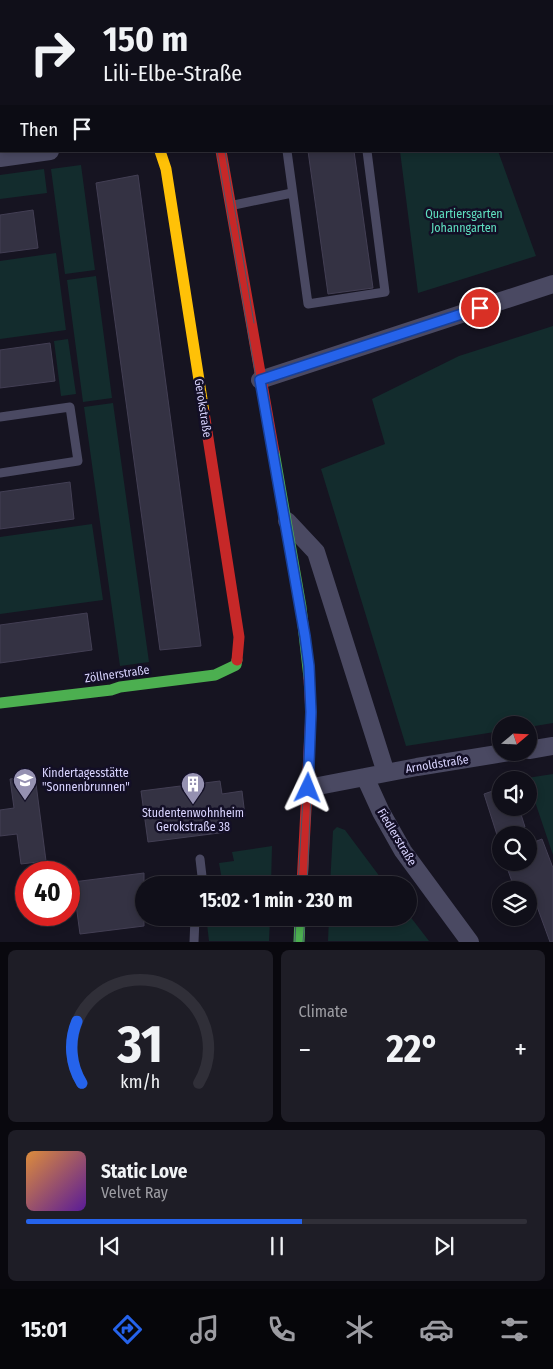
<!DOCTYPE html>
<meta charset="utf-8">
<style>
body{margin:0;font-family:"Fira Sans Condensed",sans-serif;background:#1e1d26;color:#f1f3f6;height:100vh;display:flex;flex-direction:column;font-size:19px;white-space:nowrap}
*{box-sizing:border-box;margin:0}
p{font-size:16px;color:#9c9ca2}
.icon{flex:none;width:28px;height:28px;fill:none;stroke:currentColor;stroke-width:2;stroke-linecap:round;stroke-linejoin:round}
.map{position:relative;height:942px;overflow:hidden}
.side{display:flex;flex-direction:column;gap:8px;padding:8px;background:#09080e;flex:1}
.side>*{flex:none}
.guide{position:absolute;left:0px;top:0px;width:554px;height:152px;box-shadow:0 2px 8px #0003,0 0 0 1px #302f38;background:#100f19;color:#f1f3f6;overflow:hidden}
.needle{width:32px;rotate:71deg}
.fabs{position:absolute;left:492px;top:716px;display:grid;gap:10px}
.fabs a{display:grid;place-items:center;width:45px;height:45px;border-radius:50%;background:#100f19;box-shadow:0 2px 8px #0003,0 0 0 1px #302f38;font-size:25px}
.speed{position:absolute;left:15px;top:861px;display:flex;gap:10px;font-size:25px;font-weight:700;text-align:center}
.speed>*{display:grid;place-content:center;width:65px;height:65px;border-radius:50%;background:#100f19;box-shadow:0 2px 8px #0003,0 0 0 1px #302f38;line-height:1}
.speed .limit{border:8px solid #d22;background:#fff;color:#111}
.pin{position:absolute;display:grid;place-items:center;width:42px;height:42px;color:#fff;margin:-21px;border:2px solid #fff;border-radius:50%;box-shadow:0 1px 5px #0007}
.me{position:absolute;width:55px;margin:-28px;rotate:2deg;stroke-linejoin:round;filter:drop-shadow(0 0 4px #0008)}
.turn{display:flex;align-items:center;gap:18px;height:105px;padding:0 20px;font-size:22px}
.turn .icon{width:65px;height:65px;stroke-width:2.5}
.turn b{display:block;font-size:35px;line-height:42px}
.then{display:flex;align-items:center;height:48px;padding:0 20px;background:#0003;gap:10px;font-size:19px}
.big{font-size:38px;font-weight:700;line-height:1.1}
.side .card{flex:1;display:flex;flex-direction:column;justify-content:center;gap:8px;min-width:0;padding:0 18px;border-radius:8px;background:#1e1d26}
.side .dial{align-items:center;gap:0}
.dial svg{height:130px;overflow:visible;fill:none;stroke:#302f38;stroke-width:7;stroke-linecap:round;text-anchor:middle}
.dial text{fill:#f1f3f6;stroke:none}
.song{display:flex;align-items:center;gap:15px}
.cover{width:60px;height:60px;border-radius:8px;background:linear-gradient(135deg,hsl(30 70% 55%),hsl(270 70% 35%))}
.played{height:5px;border-radius:2px;background:linear-gradient(90deg,#2563eb 55%,#302f38 55%)}
.keys{display:flex;justify-content:space-around;direction:ltr}
.heat{display:flex;justify-content:space-between;align-items:center;font-size:28px;direction:ltr}
.side .tiles{flex:1;display:grid;gap:8px;grid-template-columns:1fr 1fr}
.card:last-child{grid-column:span 2}
.trip{position:absolute;left:135px;top:876px;width:282px;height:50px;border-radius:25px;background:#100f19;box-shadow:0 2px 8px #0003,0 0 0 1px #302f38;font-weight:700;line-height:50px;text-align:center}
.dock{display:flex;height:80px;justify-content:space-around;align-items:center;background:#06060a;color:#9c9ca2}
.dock .icon{width:35px;height:35px}
.dock .selected{color:#2563eb}
.dock b{font-size:22px;color:#f1f3f6}
.map>svg:first-child{display:block}
.green{fill:#132c2d}
.building{fill:#343243;stroke:#433f54}
.lines{fill:none;stroke-linecap:round;stroke-linejoin:round}
.lane{stroke:#4a4962;stroke-width:9}
.street{stroke:#4a4962;stroke-width:18}
.fast{stroke:#4caf50;stroke-width:11}
.slow{stroke:#ffc107;stroke-width:11}
.jam{stroke:#c62828;stroke-width:11}
.tram{stroke:#43596b;stroke-width:1}
.route-casing{stroke:#184099;stroke-width:12}
.route{stroke:#2563eb;stroke-width:9}
.labels{text-anchor:middle;stroke-width:5;stroke-linejoin:round;paint-order:stroke}
.park-label{font-size:12px;fill:#5fe0c0;stroke:#130f26}
.street-label{font-size:12px;fill:#d9d4ff;stroke:#130f26}
.poi-label{font-size:12px;fill:#d9d4ff;stroke:#130f26;text-anchor:start}
</style>
<div class="map">
<svg width="553" height="942" viewBox="0 0 553 942">
<rect width="100%" height="100%" fill="#161421"/>
<path class="green" d="M400,151H498L536,256L418,293Z
M81,165L95,270L65,274L51,169Z
M44,169L47,193L0,199V175Z
M56,253L66,330L0,339V261Z
M96,276L112,398L83,402L67,280Z
M553,326V723L529,727V725H501V731L406,746L321,469L385,444L372,399L459,356Z
M68,339L76,394L61,396L54,341Z
M113,403L149,662L120,666L84,407Z
M92,524L103,600L0,614V537Z
M553,774V855L527,778Z
M337,827L345,830L386,885H330L333,831Z
M272,846L271,885H223L219,863L234,861L232,852Z
M409,915L429,941H328L329,918H409Z
M217,918H270L269,941H209L207,924L218,922Z"/>
<path class="building" d="M308,151H354L373,288L328,294Z
M138,175L201,646L160,650L96,183Z
M33,210L38,248L0,253V215Z
M50,343L55,381L0,388V350Z
M70,482L74,519L0,529V492Z
M87,613L92,650L0,663V625Z
M35,776L46,861L21,864L17,834L0,836V810L14,808L10,779Z
M220,781L222,794L242,791L245,816L225,818L227,832L148,842L141,791Z
M501,788V808H519L525,827L501,835V838H498L484,794Z
M542,839L553,868V942H550L531,890H515L505,862H529V844Z
M144,873V926L80,934L73,882Z"/>
<g class="lines">
<path class="lane" d="M289,0V1
M0,89H1
M0,126H1
M287,151L308,304L385,292L367,151
M234,205L292,193
M0,417L70,407L78,461L0,473
M200,859L203,885
M194,942L195,918"/>
<path class="street" d="M392,0V1
M0,158L50,151
M260,380L553,284
M287,521L316,552L386,773
M529,750L553,746
M365,777L381,812L403,851L470,942
M308,788L417,767L510,752"/>
<path class="fast" d="M189,0L190,1
M274,452L301,607L309,678
M0,703L111,690L120,687L215,675L236,665L237,660
M299,942L300,918"/>
<path class="slow" d="M160,151L166,169L204,412"/>
<path class="jam" d="M221,151L274,452
M204,412L239,637L237,660
M302,885L311,713L309,678"/>
<path class="tram" d="M193,0V1
M217,151L306,667L308,712L298,885
M225,151L254,323
M307,885L313,748
M295,942L296,918
M303,942L305,918"/>
</g>
<g class="lines">
<g class="route-casing">
<path id="route" d="M308,788L311,712L309,666L305,636L260,380L480,308"/>
</g>
<use href="#route" class="route"/>
</g>
<defs>
<g id="school-pin" transform="scale(1.25)"><path d="M0 17L-7.5 6A9.5 9.5 0 1 1 7.5 6Z" fill="#9591b1" stroke="#130f26"/><path d="M0-5L7-2L0 1L-7-2ZM-4 1L0 2.5L4 1V4Q0 6-4 4Z" fill="#fff"/></g>
<g id="building-pin" transform="scale(1.25)"><path d="M0 17L-7.5 6A9.5 9.5 0 1 1 7.5 6Z" fill="#9591b1" stroke="#130f26"/><path d="M-4-6H4V6H1V3H-1V6H-4ZM-2.5-4.3h1.7v1.8h-1.7ZM.8-4.3h1.7v1.8H.8ZM-2.5-1h1.7V.8h-1.7ZM.8-1h1.7V.8H.8Z" fill="#fff"/></g>
</defs>
<g fill-rule="evenodd">
<use href="#school-pin" x="25" y="780"/>
<use href="#building-pin" x="193" y="784"/>
</g>
<g class="labels">
<g class="park-label">
<text x="464" y="218">Quartiersgarten<tspan x="464" dy="14">Johanngarten</tspan></text>
</g>
<g class="street-label">
<text transform="translate(203 408) rotate(81)" y="4">Gerokstraße</text>
<text transform="translate(117 674) rotate(-8)" y="4">Zöllnerstraße</text>
<text transform="translate(437 764) rotate(-9)" y="4">Arnoldstraße</text>
<text transform="translate(397 837) rotate(59)" y="4">Fiedlerstraße</text>
</g>
<g class="poi-label">
<text x="42" y="777">Kindertagesstätte<tspan x="42" dy="14">"Sonnenbrunnen"</tspan></text>
<text x="193" y="817" text-anchor="middle">Studentenwohnheim<tspan x="193" dy="14">Gerokstraße 38</tspan></text>
</g>
</g>
</svg>
<div class="fabs">
<a><svg class="needle" viewBox="-14 -14 28 28"><path d="M0-13l5 13h-10z" fill="#e53935"/><path d="M0 13l5-13h-10z" fill="#9c9ca2"/></svg></a>
<a><svg class="icon" aria-label="sound" viewBox="0 0 24 24"><path d="M4 9h4l5-4v14l-5-4H4zM17 9q2 3 0 6"/></svg></a>
<a><svg class="icon" aria-label="search" viewBox="0 0 24 24"><circle cx="10" cy="10" r="6"/><path d="M15 15l6 6"/></svg></a>
<a><svg class="icon" aria-label="layers" viewBox="0 0 24 24"><path d="M12 4l9 5-9 5-9-5zM3 14l9 5 9-5"/></svg></a>
</div>
<div class="speed"><div class="limit">40</div></div>
<div class="pin" style="left:480px;top:308px;background:#d93025"><svg class="icon" aria-label="arrive" viewBox="0 0 24 24"><path d="M6 21V4h12l-3 4 3 4H6"/></svg></div>
<svg class="me" style="left:308px;top:788px" viewBox="-20 -20 40 40"><path d="M0-17L14 15 0 8-14 15z" fill="#2563eb" stroke="#fff" stroke-width="4"/></svg>
<div class="trip">15:02 · 1 min · 230 m</div>
<div class="guide">
<div class="turn"><svg class="icon" aria-label="right" viewBox="0 0 24 24"><path d="M7 20v-9h11M14 6l5 5-5 5"/></svg><div><b>150 m</b>Lili-Elbe-Straße</div></div>
<div class="then">Then<svg class="icon" aria-label="arrive" viewBox="0 0 24 24"><path d="M6 21V4h12l-3 4 3 4H6"/></svg></div>
</div>
</div>
<section class="side">
<div class="tiles">
<div class="card dial"><svg viewBox="0 0 100 80">
<path d="M14 69A42 42 0 1 1 86 69"/>
<path d="M14 69A42 42 0 0 1 11 31" stroke="#2563eb"/>
<text x="50" y="56" font-size="32" font-weight="700">31</text>
<text x="50" y="72" font-size="11">km/h</text>
</svg></div>
<div class="card"><p>Climate</p>
<div class="heat"><a>−</a><b class="big">22°</b><a>+</a></div>
</div>
<div class="card">
<div class="song"><i class="cover"></i><div><b>Static Love</b><p>Velvet Ray</p></div></div>
<div class="played"></div>
<div class="keys"><svg class="icon" aria-label="previous" viewBox="0 0 24 24"><path d="M18 5L8 12l10 7zM5 5v14"/></svg><svg class="icon" aria-label="pause" viewBox="0 0 24 24"><path d="M8 5v14M16 5v14"/></svg><svg class="icon" aria-label="next" viewBox="0 0 24 24"><path d="M6 5l10 7-10 7zM19 5v14"/></svg></div>
</div>
</div>
</section>
<nav class="dock">
<b>15:01</b>
<svg class="icon selected" aria-label="directions" viewBox="0 0 24 24"><path d="M12 3l9 9-9 9-9-9zM9 14v-3h6M13 9l2 2-2 2"/></svg>
<svg class="icon" aria-label="music" viewBox="0 0 24 24"><path d="M9 18V5l10-2v13"/><circle cx="6" cy="18" r="3"/><circle cx="16" cy="16" r="3"/></svg>
<svg class="icon" aria-label="phone" viewBox="0 0 24 24"><path d="M5 4h4l2 5-3 2q2 4 5 5l2-3 5 2v4C11 20 4 13 5 4z"/></svg>
<svg class="icon" aria-label="climate" viewBox="0 0 24 24"><path d="M12 3v18M4 7l16 10M4 17L20 7"/></svg>
<svg class="icon" aria-label="car" viewBox="0 0 24 24"><path d="M5 17H2v-5l4-1 3-4h7l3 4 3 1v5h-3M9 17h6M6 11h13"/><circle cx="7" cy="17" r="2"/><circle cx="17" cy="17" r="2"/></svg>
<svg class="icon" aria-label="filters" viewBox="0 0 24 24"><path d="M4 7h16M4 17h16"/><circle cx="9" cy="7" r="2"/><circle cx="15" cy="17" r="2"/></svg>
</nav>
